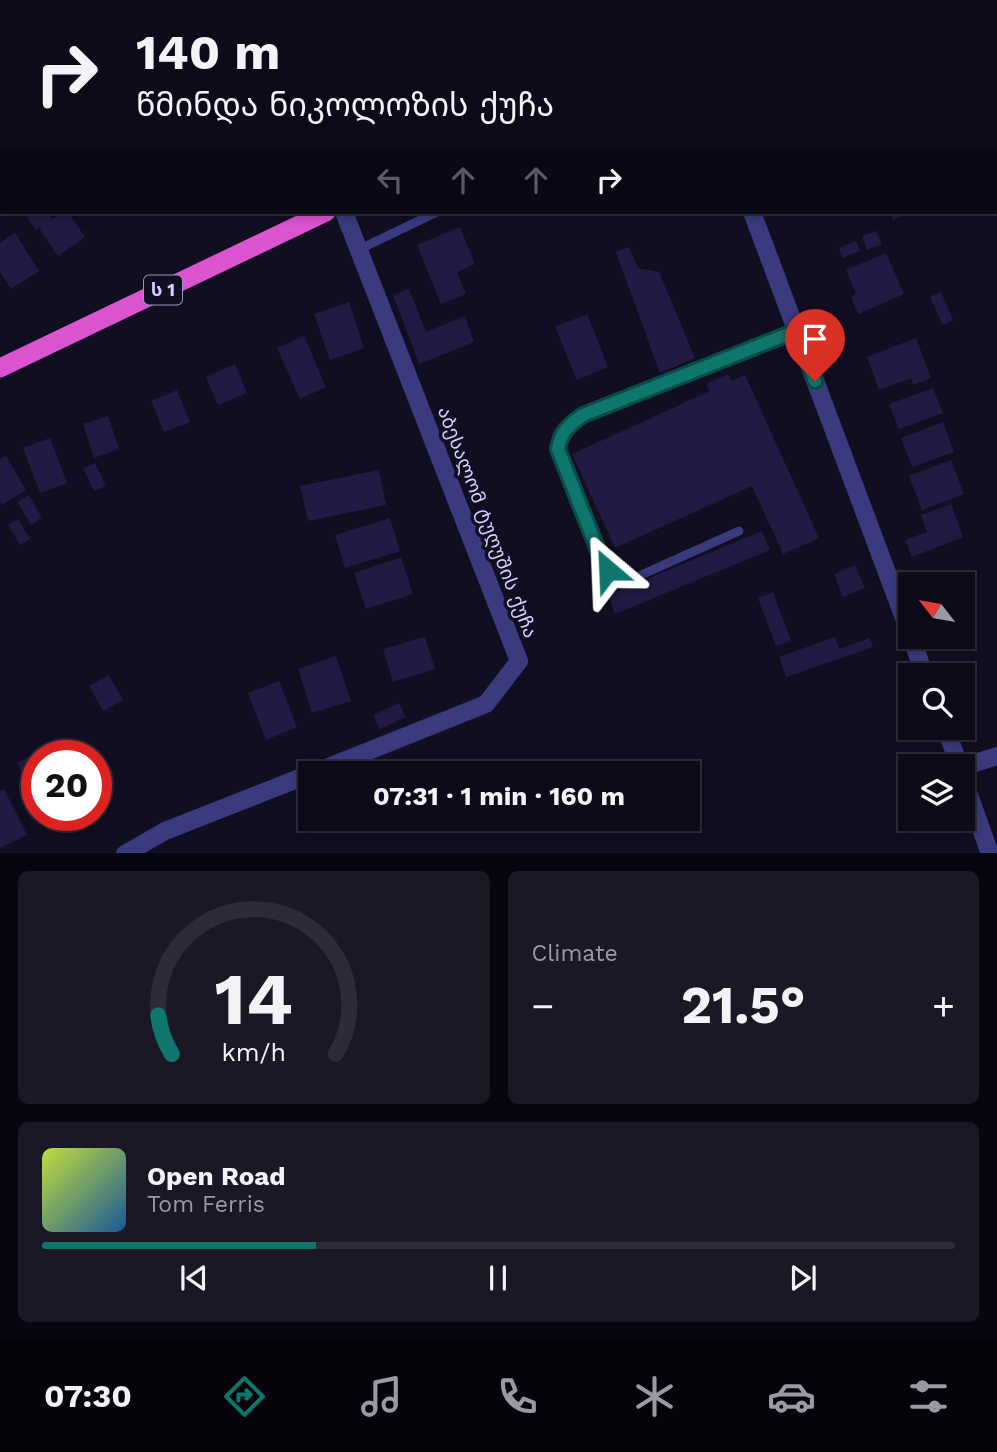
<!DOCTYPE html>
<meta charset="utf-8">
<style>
body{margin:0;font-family:"Work Sans","Noto Sans Georgian",sans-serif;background:#1b1826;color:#f1f3f6;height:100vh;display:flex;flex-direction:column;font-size:26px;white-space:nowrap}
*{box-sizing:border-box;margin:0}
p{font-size:23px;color:#9a9aa2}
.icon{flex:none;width:38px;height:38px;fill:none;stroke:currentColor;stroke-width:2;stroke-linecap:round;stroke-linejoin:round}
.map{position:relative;height:853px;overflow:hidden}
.panel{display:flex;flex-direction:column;gap:18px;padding:18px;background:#07060e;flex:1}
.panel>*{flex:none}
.guide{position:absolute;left:0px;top:0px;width:998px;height:214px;box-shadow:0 4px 10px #0003,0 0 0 2px #2d2b38;background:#0d0a19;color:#f1f3f6;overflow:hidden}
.needle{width:46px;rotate:301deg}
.buttons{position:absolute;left:898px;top:572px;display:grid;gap:14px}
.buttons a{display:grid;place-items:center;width:77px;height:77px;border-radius:0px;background:#0d0a19;box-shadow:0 4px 10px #0003,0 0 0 2px #2d2b38;font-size:35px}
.speed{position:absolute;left:21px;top:740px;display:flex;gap:14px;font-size:35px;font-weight:700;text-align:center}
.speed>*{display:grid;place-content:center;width:91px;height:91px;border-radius:50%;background:#0d0a19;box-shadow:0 4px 10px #0003,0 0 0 2px #2d2b38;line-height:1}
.speed .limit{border:10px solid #d22;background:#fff;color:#111}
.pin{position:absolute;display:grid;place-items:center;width:60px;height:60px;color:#fff;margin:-72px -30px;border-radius:50% 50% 50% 0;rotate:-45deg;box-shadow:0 0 7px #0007}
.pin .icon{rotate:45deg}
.me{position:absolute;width:77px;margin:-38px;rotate:334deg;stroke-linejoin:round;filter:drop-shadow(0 0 5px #0008)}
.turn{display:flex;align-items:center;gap:24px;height:147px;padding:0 21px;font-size:32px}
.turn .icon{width:91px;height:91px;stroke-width:2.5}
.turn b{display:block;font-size:49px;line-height:60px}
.lanes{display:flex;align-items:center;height:66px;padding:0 21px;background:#0003;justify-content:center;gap:35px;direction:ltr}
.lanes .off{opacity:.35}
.big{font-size:52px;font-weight:700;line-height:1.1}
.panel .card{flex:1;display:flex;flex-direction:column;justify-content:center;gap:10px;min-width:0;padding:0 24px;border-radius:10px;background:#1b1826}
.panel .dial{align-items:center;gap:0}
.dial svg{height:182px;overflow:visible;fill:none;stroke:#2d2b38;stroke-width:7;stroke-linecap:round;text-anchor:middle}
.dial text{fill:#f1f3f6;stroke:none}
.song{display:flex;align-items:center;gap:21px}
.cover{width:84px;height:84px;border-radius:10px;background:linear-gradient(135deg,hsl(70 70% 55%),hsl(210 70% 35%))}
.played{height:7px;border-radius:4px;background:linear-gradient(90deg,#0f766e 30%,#2d2b38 30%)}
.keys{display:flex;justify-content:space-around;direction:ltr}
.heat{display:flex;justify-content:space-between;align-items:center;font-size:38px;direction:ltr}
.panel .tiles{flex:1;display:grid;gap:18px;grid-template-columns:1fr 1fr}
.card:last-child{grid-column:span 2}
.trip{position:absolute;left:298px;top:761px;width:402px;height:70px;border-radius:0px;background:#0d0a19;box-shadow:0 4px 10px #0003,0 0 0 2px #2d2b38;font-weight:700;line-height:70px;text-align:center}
.tab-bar{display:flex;height:112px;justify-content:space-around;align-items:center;background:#05040a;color:#9a9aa2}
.tab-bar .icon{width:49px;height:49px}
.tab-bar .on{color:#0f766e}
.tab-bar b{font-size:32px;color:#f1f3f6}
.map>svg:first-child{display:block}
.building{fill:#221a42}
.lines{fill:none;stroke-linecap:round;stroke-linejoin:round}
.service{stroke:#3b3a7f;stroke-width:9}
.minor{stroke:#3b3a7f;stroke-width:18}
.trunk{stroke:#dc53d0;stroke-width:19}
.route-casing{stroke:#0a4d48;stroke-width:18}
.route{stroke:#0f766e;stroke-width:12}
.labels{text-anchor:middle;stroke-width:7;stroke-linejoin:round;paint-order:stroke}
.shield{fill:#110e21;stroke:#9a95bc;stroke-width:2}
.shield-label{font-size:18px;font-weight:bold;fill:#d4cffe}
.street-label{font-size:19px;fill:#d4cffe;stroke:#110e21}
</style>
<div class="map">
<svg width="997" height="854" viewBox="0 0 997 854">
<rect width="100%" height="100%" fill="#110e21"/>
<path class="building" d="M23,212H48L52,219L63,212H68L85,237L58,256L39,228L36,230Z
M890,212H912L893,220Z
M460,227L475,264L457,272L466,294L441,304L417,245Z
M876,231L882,244L867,250L862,236Z
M15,233L39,271L11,289L0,272V243Z
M856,241L860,251L842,258L839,248Z
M629,247L638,268L659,272L695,358L660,373L616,252Z
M886,253L904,294L858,314L851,297L856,294L846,270Z
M409,289L426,332L465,316L474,342L419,364L393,295Z
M941,292L953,320L943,325L930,297Z
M349,302L364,348L330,360L314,314Z
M587,314L608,367L577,380L555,327Z
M304,336L326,387L300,399L277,348Z
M916,338L931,378L913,385L911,378L879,390L867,357Z
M235,364L247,393L218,405L206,377Z
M728,374L732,381L745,375L819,538L783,554L752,486L615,548L572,454L710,391L706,384Z
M933,388L943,413L899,429L889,404Z
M177,390L190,422L164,432L151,401Z
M108,416L119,449L94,458L83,424Z
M943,422L954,452L912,467L901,438Z
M50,438L67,483L40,493L23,448Z
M6,456L26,490L2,505L0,502V459Z
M951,460L964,494L922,510L909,476Z
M95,463L106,486L94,491L83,468Z
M379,470L386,505L308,521L300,486Z
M29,495L42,518L31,525L17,502Z
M951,504L963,537L912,557L905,540L927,532L921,515Z
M390,518L400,551L345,568L335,535Z
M18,519L30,539L20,545L8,525Z
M762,531L770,550L615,614L608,595Z
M401,557L413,594L366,609L354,573Z
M855,565L865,588L843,597L834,574Z
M773,592L791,641L776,646L758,598Z
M425,637L435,669L393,682L383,649Z
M835,637L839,649L870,638L873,647L786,677L779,657Z
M336,656L351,701L312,713L298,669Z
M109,675L123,700L103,711L89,686Z
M279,681L297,727L266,740L248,693Z
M399,703L406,717L380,729L373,715Z
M48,746L53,756H37V777L27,782L17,763Z
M4,789L27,835L0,848V791Z"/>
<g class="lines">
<path class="service" d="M360,249L437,212
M739,531L630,580C622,579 617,578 610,572C595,557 568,474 558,449C561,431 569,425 583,415L796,331"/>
<path class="minor" d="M752,212L910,634
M911,637L925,676
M945,728L960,766
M962,767L997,756
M311,774L486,704L519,661L344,212
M962,775L990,854
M125,854L165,831L310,774"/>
<path class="trunk" d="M760,2L763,0
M0,368L326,212"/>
</g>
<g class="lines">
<g class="route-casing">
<path id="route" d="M608,570L599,553L558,449C561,431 569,425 583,415L796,331L815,381"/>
</g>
<use href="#route" class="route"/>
</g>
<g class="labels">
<rect class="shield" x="144" y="275.5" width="38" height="29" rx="5"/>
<g class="shield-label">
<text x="163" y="296">ს 1</text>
</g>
<g class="street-label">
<text transform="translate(488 522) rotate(69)" y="7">აბესალომ ტუღუშის ქუჩა</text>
</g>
</g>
</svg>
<div class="buttons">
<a><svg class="needle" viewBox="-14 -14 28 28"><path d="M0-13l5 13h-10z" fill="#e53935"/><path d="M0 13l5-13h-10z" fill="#9a9aa2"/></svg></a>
<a><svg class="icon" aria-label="search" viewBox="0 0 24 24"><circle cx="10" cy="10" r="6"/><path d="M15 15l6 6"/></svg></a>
<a><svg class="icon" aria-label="layers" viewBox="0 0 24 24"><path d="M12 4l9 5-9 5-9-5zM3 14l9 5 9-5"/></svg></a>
</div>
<div class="speed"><div class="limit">20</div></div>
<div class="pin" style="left:815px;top:381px;background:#d93025"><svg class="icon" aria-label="arrive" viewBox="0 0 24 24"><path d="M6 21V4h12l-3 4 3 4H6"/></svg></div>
<svg class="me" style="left:608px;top:570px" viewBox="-20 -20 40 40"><path d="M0-17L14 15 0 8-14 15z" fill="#0f766e" stroke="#fff" stroke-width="4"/></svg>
<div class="trip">07:31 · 1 min · 160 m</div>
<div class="guide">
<div class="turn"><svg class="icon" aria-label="right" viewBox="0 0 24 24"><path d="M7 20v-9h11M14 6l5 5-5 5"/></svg><div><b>140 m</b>წმინდა ნიკოლოზის ქუჩა</div></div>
<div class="lanes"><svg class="icon off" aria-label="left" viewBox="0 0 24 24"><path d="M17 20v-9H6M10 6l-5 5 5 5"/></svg><svg class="icon off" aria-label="ahead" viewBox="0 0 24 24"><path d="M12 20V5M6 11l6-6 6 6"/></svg><svg class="icon off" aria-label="ahead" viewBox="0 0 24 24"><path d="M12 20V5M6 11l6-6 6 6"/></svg><svg class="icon" aria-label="right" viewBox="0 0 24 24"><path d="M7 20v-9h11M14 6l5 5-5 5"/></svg></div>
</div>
</div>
<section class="panel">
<div class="tiles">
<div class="card dial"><svg viewBox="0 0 100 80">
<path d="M14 69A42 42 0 1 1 86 69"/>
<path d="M14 69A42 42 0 0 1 8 52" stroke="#0f766e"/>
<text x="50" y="56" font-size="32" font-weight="700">14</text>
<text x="50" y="72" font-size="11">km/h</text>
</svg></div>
<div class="card"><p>Climate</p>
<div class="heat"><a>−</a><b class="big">21.5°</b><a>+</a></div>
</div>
<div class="card">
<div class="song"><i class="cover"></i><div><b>Open Road</b><p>Tom Ferris</p></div></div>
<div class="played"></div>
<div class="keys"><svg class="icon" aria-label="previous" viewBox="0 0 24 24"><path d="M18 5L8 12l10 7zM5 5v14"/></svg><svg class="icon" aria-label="pause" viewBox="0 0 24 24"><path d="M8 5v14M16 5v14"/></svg><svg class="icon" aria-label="next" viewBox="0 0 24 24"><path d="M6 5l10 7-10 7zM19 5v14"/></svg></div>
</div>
</div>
</section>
<nav class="tab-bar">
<b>07:30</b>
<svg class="icon on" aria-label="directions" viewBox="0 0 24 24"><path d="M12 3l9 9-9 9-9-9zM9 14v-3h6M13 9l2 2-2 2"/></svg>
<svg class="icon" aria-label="music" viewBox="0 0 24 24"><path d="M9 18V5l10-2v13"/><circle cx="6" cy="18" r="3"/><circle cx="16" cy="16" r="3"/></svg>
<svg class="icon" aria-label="phone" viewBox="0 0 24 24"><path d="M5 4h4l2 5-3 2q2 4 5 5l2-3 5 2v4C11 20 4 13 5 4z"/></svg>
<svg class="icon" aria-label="climate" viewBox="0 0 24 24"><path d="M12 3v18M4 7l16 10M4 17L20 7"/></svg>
<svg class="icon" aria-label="car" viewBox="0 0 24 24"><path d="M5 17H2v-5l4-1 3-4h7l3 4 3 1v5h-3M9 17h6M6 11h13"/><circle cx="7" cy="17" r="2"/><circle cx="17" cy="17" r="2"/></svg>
<svg class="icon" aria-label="filters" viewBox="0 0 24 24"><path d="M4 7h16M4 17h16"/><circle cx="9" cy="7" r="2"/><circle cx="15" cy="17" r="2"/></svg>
</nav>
